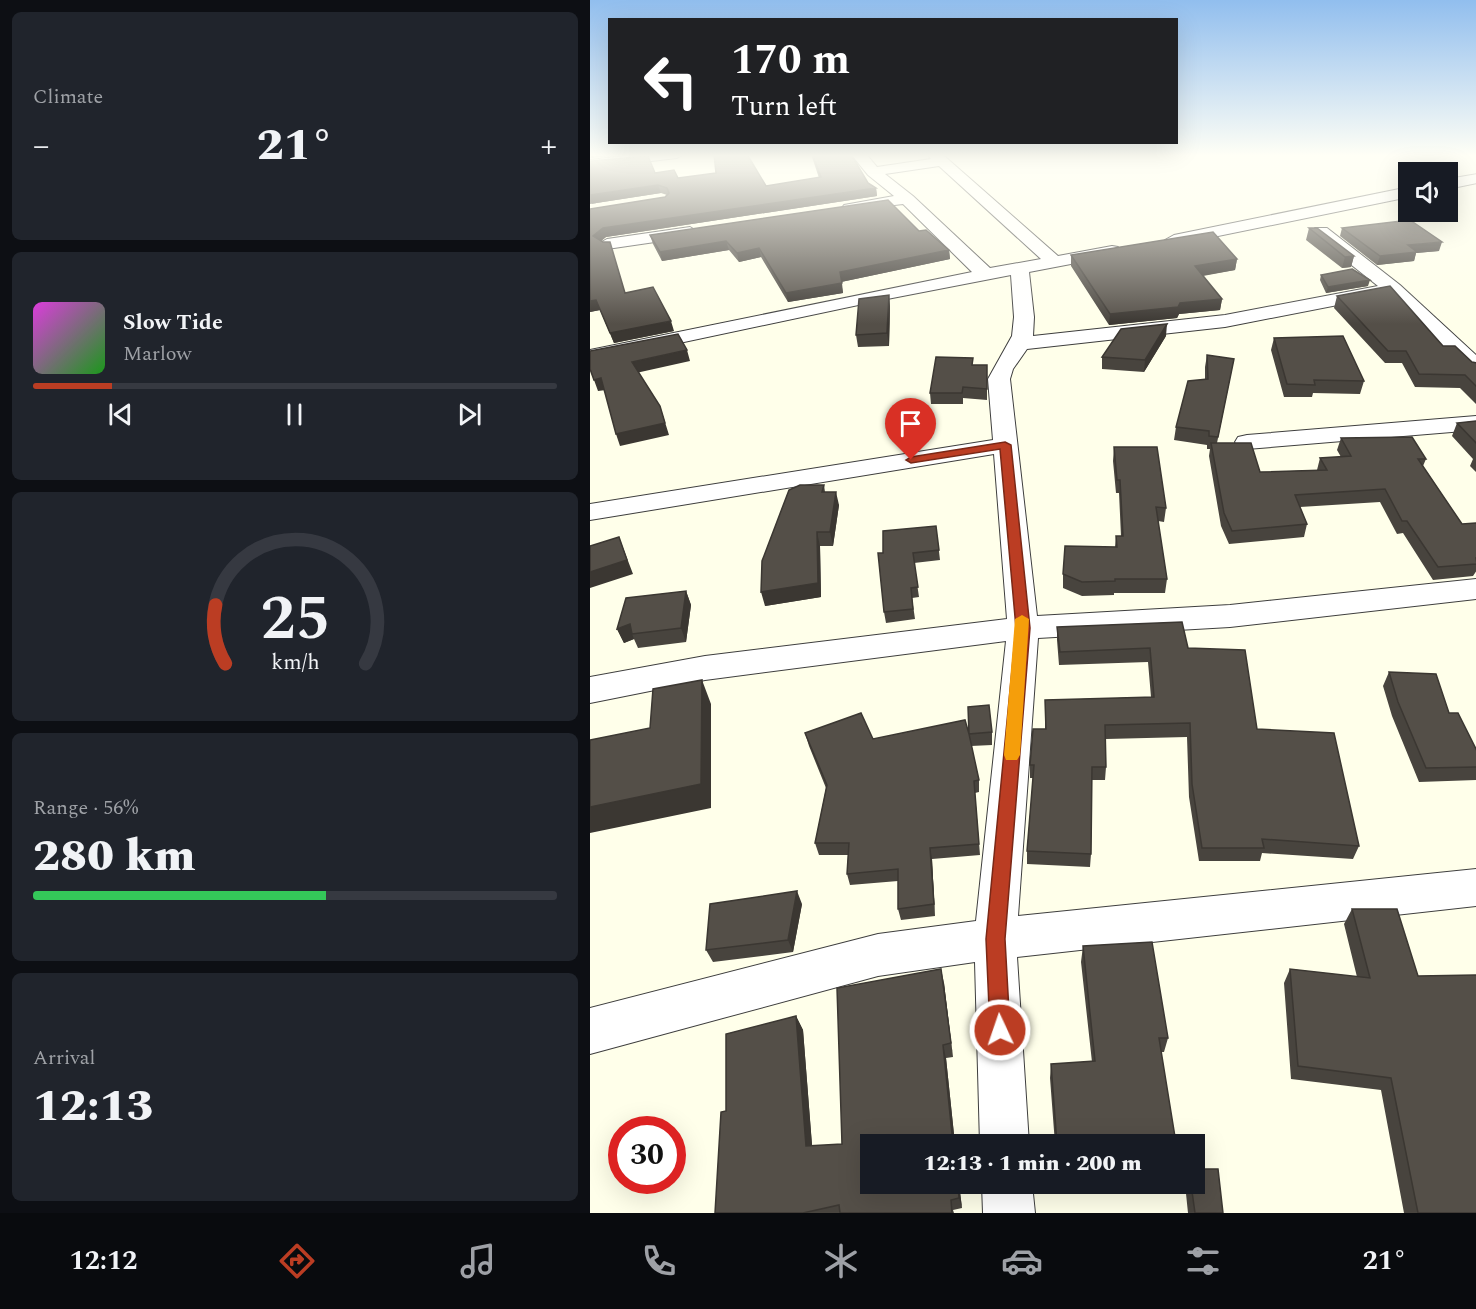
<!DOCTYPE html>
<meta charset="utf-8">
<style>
body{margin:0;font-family:Spectral,serif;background:#20242c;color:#f1f3f6;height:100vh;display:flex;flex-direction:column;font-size:22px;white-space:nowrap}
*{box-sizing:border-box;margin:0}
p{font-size:20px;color:#9ea1a6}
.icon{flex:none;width:33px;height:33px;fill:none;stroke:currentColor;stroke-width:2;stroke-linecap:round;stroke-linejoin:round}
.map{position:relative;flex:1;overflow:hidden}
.panel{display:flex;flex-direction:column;gap:12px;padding:12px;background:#0d0f14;width:590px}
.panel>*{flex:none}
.banner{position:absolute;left:18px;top:18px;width:570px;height:126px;border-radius:0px;box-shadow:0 6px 24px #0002;background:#202124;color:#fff;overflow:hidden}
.fabs{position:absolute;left:808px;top:162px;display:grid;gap:12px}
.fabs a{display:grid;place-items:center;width:60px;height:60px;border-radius:0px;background:#171b24;box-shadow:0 6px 24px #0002;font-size:30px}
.speed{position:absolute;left:18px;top:1116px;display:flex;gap:12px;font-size:30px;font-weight:700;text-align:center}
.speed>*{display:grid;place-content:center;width:78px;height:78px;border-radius:50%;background:#171b24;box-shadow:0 6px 24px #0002;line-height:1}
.speed .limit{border:9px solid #d22;background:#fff;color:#111}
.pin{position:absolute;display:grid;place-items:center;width:51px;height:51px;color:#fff;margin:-62px -26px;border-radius:50% 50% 50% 0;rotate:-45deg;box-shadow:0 0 6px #0007}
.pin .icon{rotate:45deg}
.me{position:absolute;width:66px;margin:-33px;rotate:357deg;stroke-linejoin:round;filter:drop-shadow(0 0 4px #0008)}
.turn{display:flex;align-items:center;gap:21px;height:126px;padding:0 24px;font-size:27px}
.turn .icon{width:78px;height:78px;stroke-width:2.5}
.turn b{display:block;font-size:42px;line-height:51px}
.big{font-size:45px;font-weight:800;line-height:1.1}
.panel .widget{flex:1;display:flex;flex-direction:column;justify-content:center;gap:9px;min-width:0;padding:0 21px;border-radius:9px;background:#20242c}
.panel .dial{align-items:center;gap:0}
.dial svg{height:156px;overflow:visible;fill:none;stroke:#363941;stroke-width:7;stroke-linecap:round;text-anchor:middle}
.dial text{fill:#f1f3f6;stroke:none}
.song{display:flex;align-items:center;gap:18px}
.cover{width:72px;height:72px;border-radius:9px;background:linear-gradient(135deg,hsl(300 70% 55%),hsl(120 70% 35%))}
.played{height:6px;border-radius:3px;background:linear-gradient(90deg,#bb3d23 15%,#363941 15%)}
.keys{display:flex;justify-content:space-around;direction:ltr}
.heat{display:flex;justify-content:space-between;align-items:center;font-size:33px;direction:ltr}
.charge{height:9px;border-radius:4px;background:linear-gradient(90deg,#34c759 56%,#363941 0)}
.trip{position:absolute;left:270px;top:1134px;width:345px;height:60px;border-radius:0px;background:#171b24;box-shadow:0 6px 24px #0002;font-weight:800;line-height:60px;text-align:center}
.tab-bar{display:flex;height:96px;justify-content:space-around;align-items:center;background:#090b0e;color:#9ea1a6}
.tab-bar .icon{width:42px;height:42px}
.tab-bar .on{color:#bb3d23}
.tab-bar b{font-size:27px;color:#f1f3f6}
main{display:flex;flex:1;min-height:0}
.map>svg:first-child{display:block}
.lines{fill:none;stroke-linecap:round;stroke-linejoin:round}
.minor-casing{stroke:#3e3e3e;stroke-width:2}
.minor{fill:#fff;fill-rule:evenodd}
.wall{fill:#48443e}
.shaded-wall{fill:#3b3732}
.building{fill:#544f48;stroke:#3b3732;stroke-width:1.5}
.route{fill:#bb3d23;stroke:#7a2817;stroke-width:1.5}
.slow{fill:#f59e0b}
</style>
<main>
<section class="panel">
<div class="widget"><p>Climate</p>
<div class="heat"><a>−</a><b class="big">21°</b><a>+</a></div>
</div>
<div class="widget">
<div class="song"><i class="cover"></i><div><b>Slow Tide</b><p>Marlow</p></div></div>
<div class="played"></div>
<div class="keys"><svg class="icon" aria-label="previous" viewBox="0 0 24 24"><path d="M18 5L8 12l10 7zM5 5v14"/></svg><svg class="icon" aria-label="pause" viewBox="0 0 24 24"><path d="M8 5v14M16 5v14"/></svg><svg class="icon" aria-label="next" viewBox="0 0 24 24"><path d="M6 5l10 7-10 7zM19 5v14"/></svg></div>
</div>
<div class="widget dial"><svg viewBox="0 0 100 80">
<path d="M14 69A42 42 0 1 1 86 69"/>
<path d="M14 69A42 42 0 0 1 9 39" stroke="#bb3d23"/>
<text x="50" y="56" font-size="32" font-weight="700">25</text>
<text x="50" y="72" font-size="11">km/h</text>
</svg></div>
<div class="widget"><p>Range · 56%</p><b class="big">280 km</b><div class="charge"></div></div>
<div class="widget"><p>Arrival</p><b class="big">12:13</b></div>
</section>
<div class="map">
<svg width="887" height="1213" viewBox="0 0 887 1213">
<rect width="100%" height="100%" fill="#ffffea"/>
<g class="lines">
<g class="minor-casing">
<path id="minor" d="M50,154H94L87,158L0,168V160Z
M261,154H276L287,167L341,159L337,154H352L468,256L522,246L528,247L531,251L528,255L439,272L444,317L443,336L635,315L788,286L725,236L723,232L725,228H737L810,285L887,356V374L879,373L799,295L635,327L437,349L423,369L420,379L447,616L640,605L887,579V599L640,627L448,638L428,916L887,869V906L427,957L439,1144H390L385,962L288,976L0,1054V1008L288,934L386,921L416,641L115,680L0,703V677L115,656L417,619L404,454L0,520V504L403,440L398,379L422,336L424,317L421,275L292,300L0,362V350L382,272L313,204L254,211L252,208L254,205L304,196L278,175ZM349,166L451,259L400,268L323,196L295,174Z
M887,174V183L858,189V179Z
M819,187V197L584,245L575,240L584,235Z
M100,227L108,232L106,236L17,249L8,244L17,239Z
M887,416V430L657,449L648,447L645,442L648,437L657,435Z
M392,1184H442L445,1213H393Z"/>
</g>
<use href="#minor" class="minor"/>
</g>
<path class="wall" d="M221,154H261L278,183L286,188L287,196L16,237L11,241L35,293L84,331L24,343L10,310L0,312V209L75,197L77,195L71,193L0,204L65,173L88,178L176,186L229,178Z
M719,228L764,256L761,267L752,268L716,240Z
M752,228L849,251L826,253L824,261L787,265L750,236Z
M60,235L359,250L360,259L251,282L253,293L198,302L171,257L149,262L139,250L72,261L63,244Z
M481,255L647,259L645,270L613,276L632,299L630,310L589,314L587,318L519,325L481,266Z
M731,275L778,286L736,293L730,280Z
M299,295L300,307L299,346L268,347L266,335Z
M747,296L853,346L882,362L887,363V405L870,388L825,387L812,363H795L744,308Z
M576,336L554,372L512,369V357Z
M684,338L774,381L770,394L723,393L722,397H694L681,350Z
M617,355L644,359L627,443L670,472L727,470L730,458L751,457L747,450L751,438L836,459L833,466L872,524L887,523V570L883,576L843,580L813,533L807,534L790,502L710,507L717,524L714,537L639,544L631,526L619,456L620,449H617V445L584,440L586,427L615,379V367Z
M384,365H397V400L373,398V404H341L340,393Z
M887,421V473L880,466L883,459L862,436L867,423Z
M524,447L576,508L574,522L568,521L577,579L575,593H524V595L492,596L473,588V574L525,547L526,536H531L529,493H526L523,461Z
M234,485L235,492L249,505L243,546H230L231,597L175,606Z
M346,526L350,560L324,563L329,597L322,598L325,619L296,623L294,612L293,553Z
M96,591L101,605L96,642L48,648L44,639L34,643L27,629Z
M467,627L598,648L667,729L769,846L763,859L672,853L670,861H609L599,797L597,737L516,739V767L515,780H502L501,854L500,867L437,864V851L443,778H440V765L455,729V700L561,697L558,662L469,665L467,640Z
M799,672L859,713L887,751V779L886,780L829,782L802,716L793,686Z
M402,732V745L381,746L389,780V792L385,793L390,855L342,859L345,916L311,920L308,909V881L260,885L257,874L258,855H229L225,843L236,788L219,746L215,733L283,739Z
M212,904L203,952L123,962L116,950Z
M762,909L887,1213H814L791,1090L701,1079L694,983L700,969L767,977L754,924Z
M493,946L578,1038L574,1052H571L586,1144H465L460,1078L461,1064L502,1062L491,962Z
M354,983L363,1057L356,1058L365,1144H280V1184H369L372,1208L363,1210L364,1213H125L136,1111L206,1016L213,1030L222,1146L252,1144Z
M595,1184H604L633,1213H598Z"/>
<path class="shaded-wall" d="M0,154H35L0,158Z
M68,185L71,193L0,204V195Z
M286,188L287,196L16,237L6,245L3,236L13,228Z
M136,241L139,250L72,261L70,252Z
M852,242L849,251L826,253L824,261L787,265L790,256L818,245Z
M169,248L171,257L149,262L147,253Z
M359,250L360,259L251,282L250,272Z
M764,256L761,267L752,268L755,257Z
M647,259L645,270L604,277L605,266Z
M780,280L778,286L736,293L738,287Z
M252,283L253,293L198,302L196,293Z
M299,295L300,307L299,346L297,333Z
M632,299L630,310L589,314L587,318L519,325L520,314L590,303Z
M6,300L10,310L0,312V301Z
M81,321L84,331L24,343L20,333Z
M577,324L576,336L554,372L555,360Z
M97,350L100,361L46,373L42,362Z
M11,378L16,390L8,391L4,380Z
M70,406L79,435L30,446L26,434Z
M246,492L249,505L243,546L240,532Z
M227,532L230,546L231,597L175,606L171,592Z
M29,537L43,574L0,588V572Z
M96,591L101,605L96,642L91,628Z
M40,624L42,634L44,639L34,643L27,629Z
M112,680L121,704V808L0,833V807Z
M340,848L342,859L345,916L344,904Z
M207,891L212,904L203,952L198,940Z
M351,969L354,983L363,1057L361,1043Z
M206,1016L213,1030L223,1157L216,1146Z
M353,1045L356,1058L365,1144H363Z
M368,1184H369L372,1208L369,1198Z"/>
<path class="building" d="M124,154H157L176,186L231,177L222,154H261L278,183L286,188L13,228L3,236L13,242H20L35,293L63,287L81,321L20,333L6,300L0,301V209L75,197L79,193L77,188L68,185L0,195V161L58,156L65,173L84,170L88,178L126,173Z
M298,200L329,231L336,230L359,250L250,272L252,283L196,293L169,248L147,253L136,241L70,252L60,235Z
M820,220L852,242L818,245L827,252L790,256L752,228Z
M719,228H727L764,256L755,257Z
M623,232L647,259L605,266L632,299L590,303L588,307L520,314L481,255Z
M762,269L780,280L738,287L731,275Z
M800,286L853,346H865L882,362L887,363V387L875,375L829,374L816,351H798L747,296Z
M299,295L297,333L266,335L269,299Z
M577,324L555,360L512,357L531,329Z
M88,334L97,350L42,362L70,406L75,423L26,434L11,378L4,380L0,369V351Z
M753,336L774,381L724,380L725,385L697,384L684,338Z
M617,355L644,359L628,437L619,436V431L586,427L598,381L618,379Z
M346,357L383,358L382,365H397V389L373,387L372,393H340Z
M887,421V444L867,423Z
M822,437L836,459H828L872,524L887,523V558H886L887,564L848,567L817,521H812L795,489L705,495L717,524L642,531L634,513L621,443H661L670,472L737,470L730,458L761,456L751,438Z
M524,447H567L576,508L566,507L577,579H525V581L492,582L473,574L475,546L527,547L526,536H533L530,480H527Z
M210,485H234L232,492H246L240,532H227L228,583L171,592L172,561L199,490Z
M346,526L349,550L323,553L328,587L321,588L323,609L294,612L288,553H293V531Z
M29,537L37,560L0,572V546Z
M96,591L91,628L42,634L40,624L27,629L36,598Z
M592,622L598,648L655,650L667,729L744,733L769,846L672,839L674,848H612L602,784L600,723L515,725L516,767H502L501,854L437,851L444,765H440L443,729H456L455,700L564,697L560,648L470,652L467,627Z
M799,672L846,674L859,713H868L887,751V767L836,768L808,702Z
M112,680L111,784L0,807V740L60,728L63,689Z
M399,705L402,732L379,734L389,780L384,781L389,844L340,848L344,904L308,909V869L257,874L259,843H225L237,785L215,733L271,713L283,739L375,720L379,734L378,707Z
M207,891L198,940L116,950L120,904Z
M762,909H807L828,976L887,975V1213H828L801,1078L708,1066L700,969L780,978Z
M562,942L578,1038H569L586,1143L570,1144H467L461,1064L505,1061L493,946Z
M351,969L361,1043L353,1045L363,1144H280V1184H368L369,1198L361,1200L362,1213H250L249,1205L213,1213H125L131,1112L136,1111V1034L206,1016L216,1146L252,1144L247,988Z
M604,1169H628L633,1213H605L601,1184H604Z"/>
<linearGradient id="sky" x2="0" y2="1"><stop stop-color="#91beee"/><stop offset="0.48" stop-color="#fffff6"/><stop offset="1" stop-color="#fffff6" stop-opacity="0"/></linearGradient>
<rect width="887" height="324" fill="url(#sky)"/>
<path class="route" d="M415,442L421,445L440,628L415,939L420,1030L417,1038L410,1041L403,1038L400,1030L396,939L426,628L410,449L321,463L316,460L321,457Z"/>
<path class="slow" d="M432,615L439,619L430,755L427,760H416L414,755L425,619Z"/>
</svg>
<div class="fabs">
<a><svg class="icon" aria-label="sound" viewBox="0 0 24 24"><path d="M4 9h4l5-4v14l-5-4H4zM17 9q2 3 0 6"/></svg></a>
</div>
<div class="speed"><div class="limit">30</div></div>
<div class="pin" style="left:321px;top:460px;background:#d93025"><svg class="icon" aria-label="arrive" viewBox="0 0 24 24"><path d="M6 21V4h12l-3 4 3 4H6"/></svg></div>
<svg class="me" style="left:410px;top:1030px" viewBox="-20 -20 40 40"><circle r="17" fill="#bb3d23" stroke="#fff" stroke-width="3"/><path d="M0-11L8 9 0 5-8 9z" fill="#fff"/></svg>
<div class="trip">12:13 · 1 min · 200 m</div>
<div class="banner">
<div class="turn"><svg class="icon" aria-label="left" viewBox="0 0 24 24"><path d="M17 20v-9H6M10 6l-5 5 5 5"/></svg><div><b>170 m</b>Turn left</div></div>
</div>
</div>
</main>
<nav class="tab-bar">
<b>12:12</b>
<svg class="icon on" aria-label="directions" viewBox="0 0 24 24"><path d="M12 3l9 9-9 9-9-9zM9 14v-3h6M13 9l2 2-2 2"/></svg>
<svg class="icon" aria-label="music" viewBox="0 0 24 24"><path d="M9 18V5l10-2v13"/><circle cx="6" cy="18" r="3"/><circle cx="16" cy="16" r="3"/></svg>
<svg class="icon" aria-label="phone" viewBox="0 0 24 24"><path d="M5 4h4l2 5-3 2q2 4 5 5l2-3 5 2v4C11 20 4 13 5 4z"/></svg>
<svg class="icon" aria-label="climate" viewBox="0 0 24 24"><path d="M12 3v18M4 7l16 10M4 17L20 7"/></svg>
<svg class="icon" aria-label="car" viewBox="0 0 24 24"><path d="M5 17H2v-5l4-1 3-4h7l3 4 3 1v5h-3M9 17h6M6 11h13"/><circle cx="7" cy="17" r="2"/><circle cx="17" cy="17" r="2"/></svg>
<svg class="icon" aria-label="filters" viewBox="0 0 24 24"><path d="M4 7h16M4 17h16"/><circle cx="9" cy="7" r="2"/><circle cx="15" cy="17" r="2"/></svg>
<b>21°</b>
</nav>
